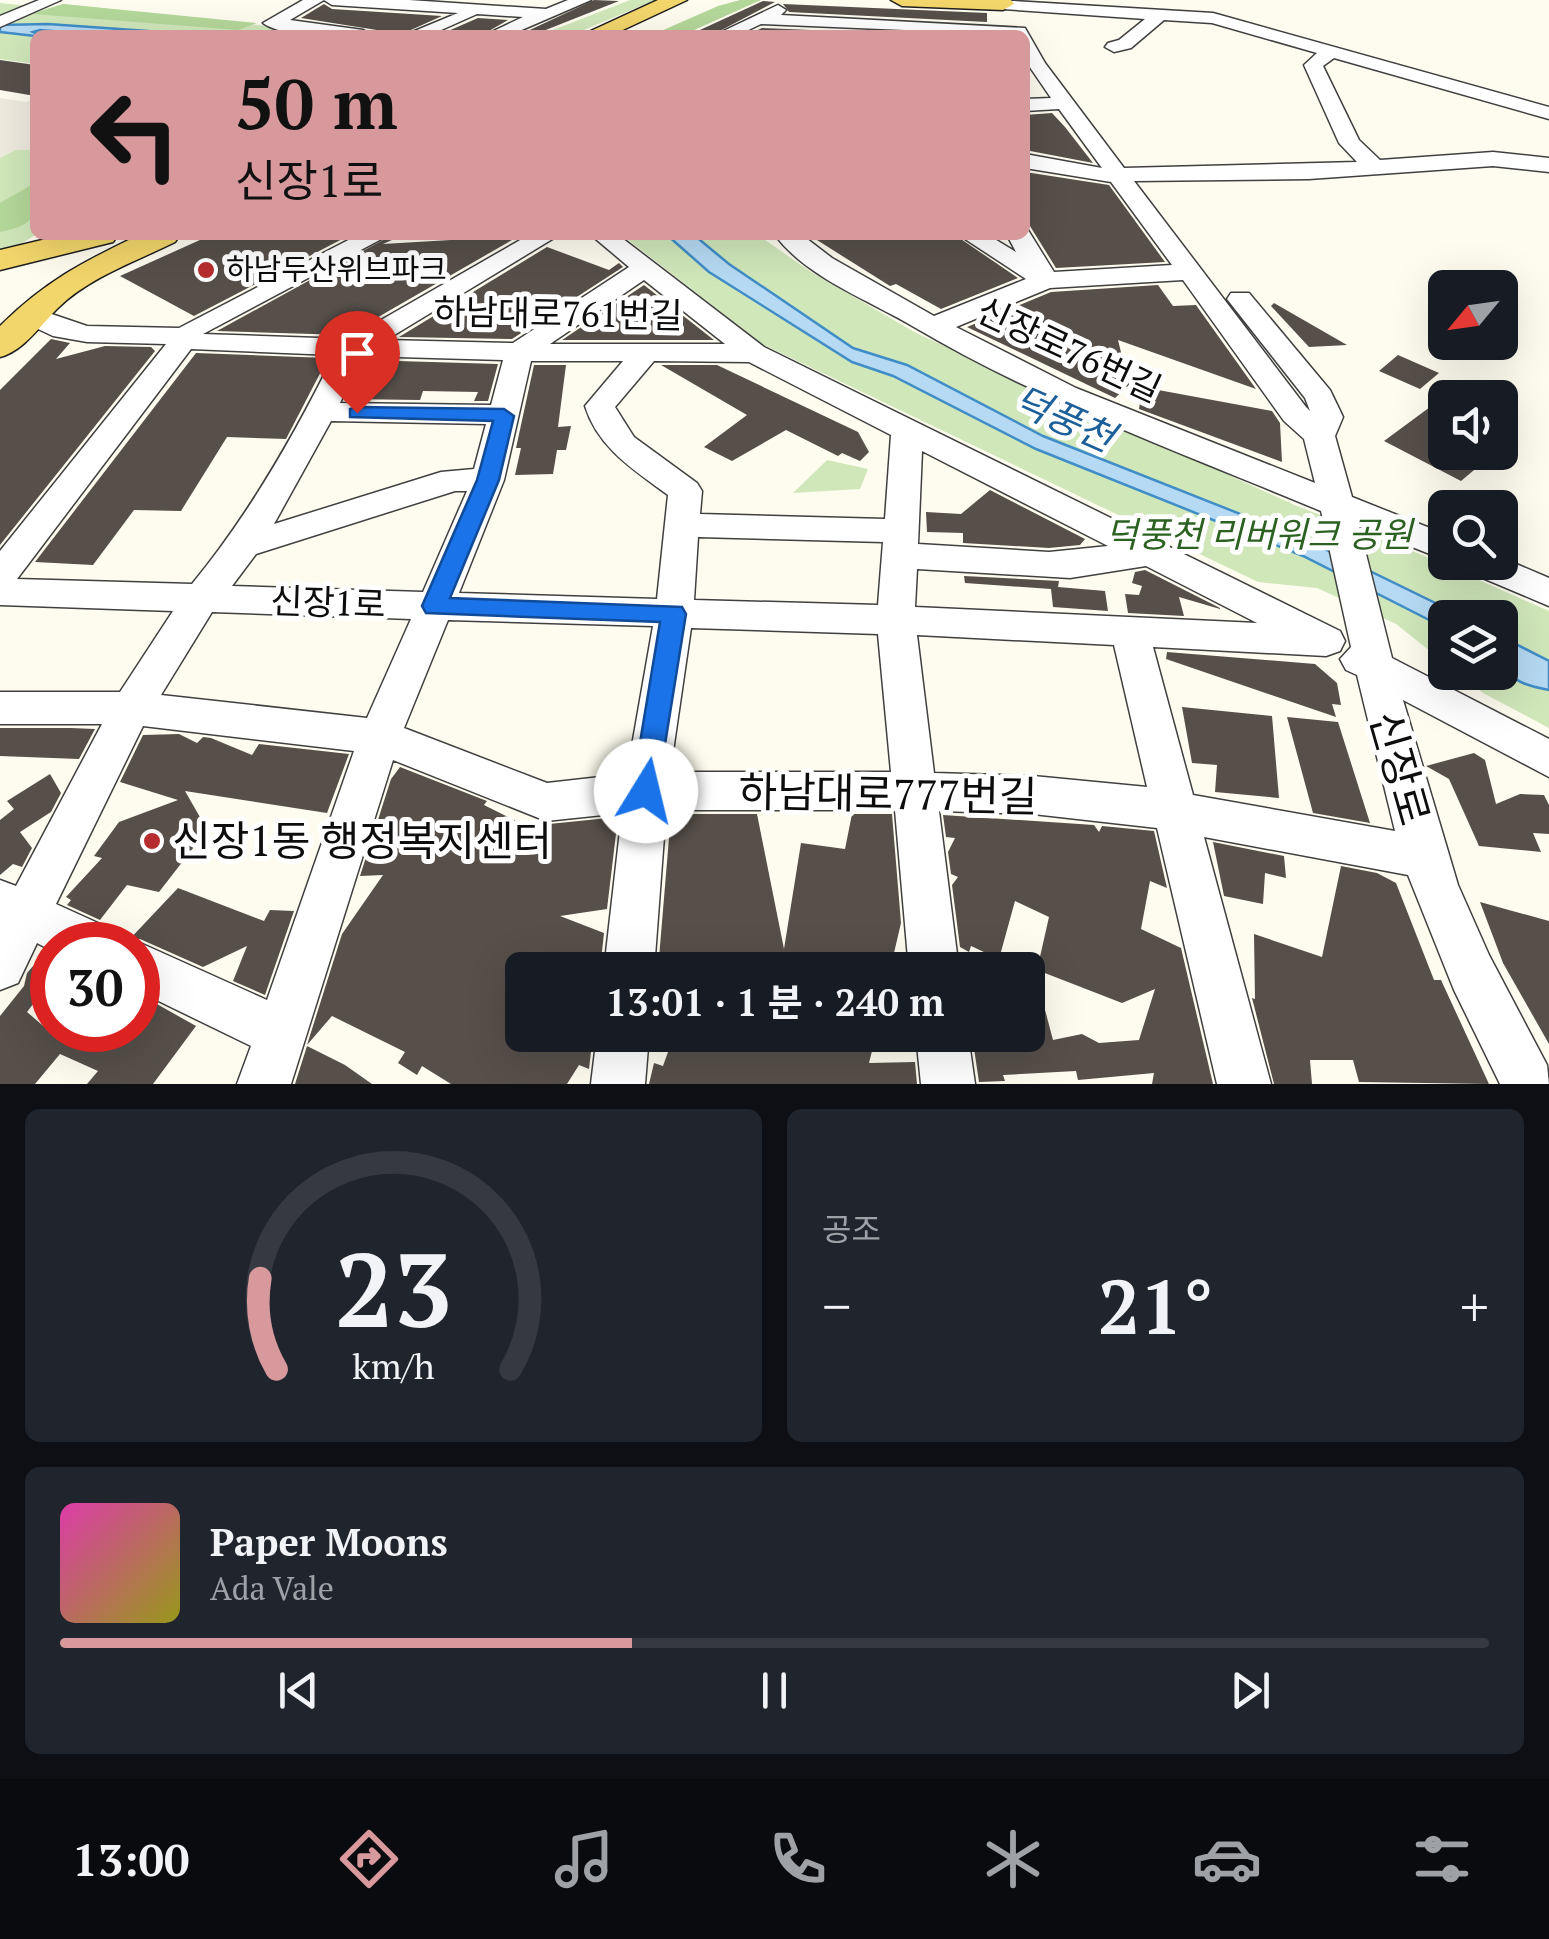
<!DOCTYPE html>
<html lang="ko">
<meta charset="utf-8">
<style>
body{margin:0;font-family:"PT Serif","Noto Sans KR",serif;background:#20242c;color:#f1f3f6;height:100vh;display:flex;flex-direction:column;font-size:38px;white-space:nowrap}
*{box-sizing:border-box;margin:0}
p{font-size:32px;color:#9ea1a6}
.icon{flex:none;width:55px;height:55px;fill:none;stroke:currentColor;stroke-width:2;stroke-linecap:round;stroke-linejoin:round}
.map{position:relative;height:1084px;overflow:hidden}
.details{display:flex;flex-direction:column;gap:25px;padding:25px;background:#0d0f14;flex:1}
.details>*{flex:none}
.top-card{position:absolute;left:30px;top:30px;width:1000px;height:210px;border-radius:15px;box-shadow:0 10px 40px #0002;background:#d7999c;color:#111;overflow:hidden}
.needle{width:65px;rotate:241deg}
.buttons{position:absolute;left:1428px;top:270px;display:grid;gap:20px}
.buttons a{display:grid;place-items:center;width:90px;height:90px;border-radius:15px;background:#171b24;box-shadow:0 10px 40px #0002;font-size:50px}
.speed{position:absolute;left:30px;top:922px;display:flex;gap:20px;font-size:50px;font-weight:700;text-align:center}
.speed>*{display:grid;place-content:center;width:130px;height:130px;border-radius:50%;background:#171b24;box-shadow:0 10px 40px #0002;line-height:1}
.speed .limit{border:15px solid #d22;background:#fff;color:#111}
.pin{position:absolute;display:grid;place-items:center;width:85px;height:85px;color:#fff;margin:-102px -42px;border-radius:50% 50% 50% 0;rotate:-45deg;box-shadow:0 0 10px #0007}
.pin .icon{rotate:45deg}
.me{position:absolute;width:110px;margin:-55px;rotate:9deg;stroke-linejoin:round;filter:drop-shadow(0 0 8px #0008)}
.turn{display:flex;align-items:center;gap:35px;height:210px;padding:0 40px;font-size:45px}
.turn .icon{width:130px;height:130px;stroke-width:2.5}
.turn b{display:block;font-size:70px;line-height:85px}
.big{font-size:75px;font-weight:700;line-height:1.1}
.details .tile{flex:1;display:flex;flex-direction:column;justify-content:center;gap:15px;min-width:0;padding:0 35px;border-radius:15px;background:#20242c}
.details .dial{align-items:center;gap:0}
.dial svg{height:260px;overflow:visible;fill:none;stroke:#363941;stroke-width:7;stroke-linecap:round;text-anchor:middle}
.dial text{fill:#f1f3f6;stroke:none}
.song{display:flex;align-items:center;gap:30px}
.cover{width:120px;height:120px;border-radius:15px;background:linear-gradient(135deg,hsl(320 70% 55%),hsl(60 70% 35%))}
.played{height:10px;border-radius:5px;background:linear-gradient(90deg,#d7999c 40%,#363941 40%)}
.keys{display:flex;justify-content:space-around;direction:ltr}
.heat{display:flex;justify-content:space-between;align-items:center;font-size:55px;direction:ltr}
.details .tiles{flex:1;display:grid;gap:25px;grid-template-columns:1fr 1fr}
.tile:last-child{grid-column:span 2}
.trip{position:absolute;left:505px;top:952px;width:540px;height:100px;border-radius:15px;background:#171b24;box-shadow:0 10px 40px #0002;font-weight:700;line-height:100px;text-align:center}
.dock{display:flex;height:160px;justify-content:space-around;align-items:center;background:#090b0e;color:#9ea1a6}
.dock .icon{width:70px;height:70px}
.dock .active{color:#d7999c}
.dock b{font-size:45px;color:#f1f3f6}
.map>svg:first-child{display:block}
.green{fill:#d0e7ba}
.forest{fill:#b4d79a}
.plaza{fill:#eeeade}
.water{fill:#b6daf3;stroke:#408dc7;stroke-width:2.5}
.building{fill:#564f4a}
.lines{fill:none;stroke-linecap:round;stroke-linejoin:round}
.minor-casing{stroke:#404040;stroke-width:3}
.major-casing{stroke:#1e1e1e;stroke-width:3}
.minor{fill:#fff;fill-rule:evenodd}
.major{fill:#f2d56b;fill-rule:evenodd}
.route{fill:#1a73e8;stroke:#114b97;stroke-width:2.5}
.poi-dot{fill:#b72c2e;stroke:#fff;stroke-width:4}
.labels{text-anchor:middle;stroke-width:10;stroke-linejoin:round;paint-order:stroke}
.far-poi-label{font-size:30px;fill:#0d0d0d;stroke:#fff;text-anchor:start}
.street-label{font-size:35px;fill:#0d0d0d;stroke:#fff}
.park-label{font-size:35px;font-style:italic;fill:#2c6221;stroke:#fff}
.water-label{font-size:38px;font-style:italic;fill:#1c5f99;stroke:#fff}
.near-street-label{font-size:42px;fill:#0d0d0d;stroke:#fff}
.near-poi-label{font-size:42px;fill:#0d0d0d;stroke:#fff;text-anchor:start}
</style>
<div class="map">
<svg width="1549" height="1084" viewBox="0 0 1549 1084">
<rect width="100%" height="100%" fill="#fefcef"/>
<path class="green" d="M630,0H655L572,35H540Z
M0,3L30,6L24,9L39,11L63,4L351,35H35V64L0,59Z
M35,139V235L0,257V158Z
M622,235H758L811,272L918,334L1297,506L1406,548L1549,611V728L1483,693L1457,673L1500,672V618H1445V663L1396,624L1317,588L1258,582L762,344Z
M827,460L868,469L860,489L793,493Z"/>
<path class="forest" d="M740,0H761L683,35H652L718,6Z
M63,4L257,23L238,30L33,14Z
M35,183C35,218 37,224 0,232V203Z"/>
<path class="plaza" d="M0,98L26,102L35,99V135L30,141L35,150H14L0,158Z"/>
<path class="water" d="M48,24L205,35H102L40,30L33,32L40,35L35,36L0,32V25Z
M667,235H694L729,264L853,348L907,365L1043,436L1306,540L1464,617L1445,618V628L1303,556L1036,449L893,376L852,362L709,272Z
M1500,636L1549,661V690C1528,686 1514,682 1500,666Z"/>
<path class="building" d="M594,0L619,1L533,35H519Z
M763,1L775,2L712,35H689Z
M324,4L332,9L442,16L402,34L301,18Z
M783,4L987,13V22L789,12Z
M478,18L508,20L482,35H439Z
M762,28L935,35H747Z
M0,60L35,65V96L0,90Z
M1052,113L1065,127L1093,163L1025,150V115Z
M1025,172L1109,185L1165,262L1056,268L1025,218Z
M211,235H350L194,316L120,276Z
M392,235H403L383,244L519,236L347,335L217,331Z
M809,235H955L1018,278L941,309L896,284L890,286Z
M547,247L609,270L619,263L623,267L512,339L399,337Z
M644,285L714,340H562Z
M1158,285L1173,306L1196,305L1256,389L1118,340L1129,385L1115,398L967,327L1051,292Z
M1274,303L1347,345L1309,347L1271,306Z
M51,339L70,343L56,359L105,346L151,347L155,351L0,545V390Z
M196,353L328,358L286,439L227,437L181,511L134,510L93,565L35,562Z
M1398,355L1439,373L1420,389L1379,371Z
M364,360L498,364L488,401H474L478,392L423,391L420,400L346,399Z
M534,365H566L558,427L571,426L566,450H557L553,474L515,475L521,448H516Z
M661,365H717L858,432L869,452L860,461L842,453L838,456L786,430L732,461L704,447L747,415Z
M1142,387L1272,411L1280,423L1282,462L1139,409Z
M1445,396V452H1454L1480,465L1461,481L1384,441Z
M990,490L1085,539L1080,545L1049,548L963,543V533L927,532L926,512L961,514Z
M1145,570L1220,608V609L1179,597L1184,616L1128,613L1125,594L1139,595L1142,586L1132,583L1135,572Z
M964,576L1059,581L1058,587L1105,591L1108,611L1053,607L1051,589L965,583Z
M1167,652L1315,664L1337,683L1341,705L1332,704L1336,717L1166,659Z
M1182,707L1272,716L1279,798L1215,792L1217,765L1192,763Z
M1287,717L1338,722L1370,823L1313,813Z
M0,728H71L95,729L79,759L0,756Z
M179,734L197,743L203,737L211,738L252,755L259,744L349,754L327,813L185,791L205,826L204,834L159,892L127,885L100,920L67,905L71,900L66,897L102,858L94,856L119,822L178,800L120,782L143,735Z
M1474,753L1485,760L1496,804L1520,794L1544,795L1549,805V834L1533,833L1541,852L1479,846L1449,779L1426,766Z
M400,767L487,801L484,805L546,836L549,824L618,817L607,909L560,916L604,933L600,970H522V1012L510,1035H593L589,1069L579,1065L567,1084H451L422,1066L417,1075L398,1063L405,1052L332,1016L307,1045L342,934L383,875L360,876L391,779Z
M50,774L61,793L51,812L20,832L32,848L22,867L13,864L0,875V820L14,809L7,801Z
M671,814H757L784,949L801,843L845,849L852,814H892L901,923L890,970H658Z
M943,815L1094,825L1099,832L1102,826L1154,831L1167,888L1150,881L1141,929L1181,948L1213,1084H1152L1154,1073L1078,1080L1076,1071L1003,1075L1005,1081L979,1082L972,1035H1028V1007L1044,1006L1053,1040L1082,1034L1099,1043L1139,1040L1155,989L1122,1003L1037,970L1049,917L1015,901L999,959L971,946L969,952L960,947L952,885L958,877L951,874L948,852L955,838L946,837Z
M1213,842L1284,856L1286,878L1265,873L1263,904L1224,896Z
M1341,866L1377,873L1396,883L1434,980H1441L1489,1084L1359,1082L1353,1060H1310L1312,1084H1274L1252,998L1255,999L1254,934L1322,957Z
M178,888L264,921L270,910L294,911L265,995L233,981L247,946L203,967L140,939L126,943Z
M1480,902L1549,921V1044L1503,963Z
M51,954L52,979L27,1012L48,1030H138L155,1003L196,1026L153,1084H87L98,1071L60,1054L35,1084H0V1016L24,986L27,973L34,965L40,968Z
M674,1035H876L869,1063L915,1062L917,1084H649L654,1063L663,1066Z
M307,1046L345,1065L372,1084H295Z"/>
<g class="lines">
<g class="minor-casing">
<path id="minor" d="M39,0H61L0,27V16Z
M303,0H409L546,9L568,0H591L510,35H485L523,17L477,14L430,35H405L458,13L332,5L324,0L290,20L363,30L372,35C344,35 285,39 263,23Z
M997,0L1213,13L1549,107V119L1334,58L1323,66L1359,140L1380,160L1493,152L1549,158V172L1493,166L1309,179L1134,181L1306,407L1310,411L1305,398L1227,299L1231,293H1249L1330,390L1343,417L1335,436L1352,497L1445,534V560L1359,526L1392,658L1549,739V777L1403,700L1458,885L1489,955L1547,1065L1549,1084H1500L1454,990L1408,875L1204,837L1271,1084H1217L1157,828L1033,814L939,811L959,970H909L895,810H666L654,970H604L622,813L546,821L393,760L291,1084H237L251,1046L138,991V945H130L138,942L267,1000L354,751L143,726L56,904L109,928L116,945H52V951L37,943L18,983L0,990V880L16,886L102,724H0V692H120L173,611L0,605V551L166,344L87,342L53,336L21,321L17,315L31,307L87,326L179,328L358,235H389L203,334L348,339L529,235H559L386,340L513,343L629,267L591,235H618L764,347L1340,631L1345,641L1340,651L1326,656L1153,647L1193,795L1395,831L1357,675L1346,670L1340,659L1351,647L1321,511C1184,454 1041,402 914,327C869,300 807,278 775,235H802L832,258L934,316L1026,279L959,235H988L1016,252L1007,235H1025L1028,230L1054,272L1172,265L1111,182L1025,168V154L1102,168L1059,109L1025,111V99L1051,98L1025,60V35L761,24L738,35H715L778,5L786,10L781,15L1025,28L1045,63L1124,168L1357,162L1339,143L1304,65L1317,53L1212,23L1164,20L1131,48L1114,52L1105,47L1108,43L1119,40L1145,19L1003,9L997,8ZM644,280L725,344H550ZM1183,280L1284,421L1304,439L1315,483L1076,388L956,327L1050,288ZM191,349L334,355C294,436 249,515 192,584L17,579ZM362,356L503,360L491,405L340,403ZM531,361H623L585,406C598,448 634,470 668,495L657,599L459,593L504,480ZM654,361L749,362L891,435L885,519L700,514L702,491L697,483L634,437L615,407ZM331,421L486,424L474,469L441,472L274,524ZM922,451L1108,546L1049,552L918,544ZM455,491H467L423,592L232,586L256,554ZM698,537L883,542L878,605L694,600ZM1146,566L1257,623L915,607L917,569L1070,578ZM212,612L411,619L367,718L161,695ZM448,620L653,626L627,774L547,783L404,728ZM691,628L878,634L891,772H670ZM917,635L1114,645L1147,787L1033,776L934,773Z
M1500,557L1549,578V606L1466,571L1461,562H1500Z
M597,1035H649L645,1084H591Z
M916,1035H968L975,1084H921Z"/>
</g>
<g class="major-casing">
<path id="major" d="M658,0H687L612,35H582Z
M891,0H1011L1014,4L1003,10L902,6Z
M63,235H118L113,242L0,270V250Z
M139,235H180L175,242C137,261 90,277 59,307C41,324 24,351 0,357V326C46,281 81,263 139,235Z"/>
</g>
<use href="#minor" class="minor"/>
<use href="#major" class="major"/>
</g>
<path class="route" d="M357,407L504,409L514,416L499,480L450,598L682,607L686,614L656,800L646,803L636,800L632,791L660,622L426,613L422,606L477,480L493,421L350,417V409Z"/>
<g class="poi-dot">
<circle cx="206" cy="270" r="10"/>
<circle cx="152" cy="841" r="10"/>
</g>
<g class="labels">
<g class="far-poi-label">
<text x="226" y="280">하남두산위브파크</text>
</g>
<g class="street-label">
<text transform="translate(558 314) rotate(1)" y="12">하남대로761번길</text>
<text transform="translate(1069 350) rotate(25)" y="12">신장로76번길</text>
<text transform="translate(328 603) rotate(2)" y="12">신장1로</text>
</g>
<g class="park-label">
<text x="1259" y="547">덕풍천 리버워크 공원</text>
</g>
<g class="water-label">
<text transform="translate(1064 419) rotate(24)" y="13">덕풍천</text>
</g>
<g class="near-street-label">
<text transform="translate(1400 768) rotate(74)" y="15">신장로</text>
<text transform="translate(888 794) rotate(1)" y="15">하남대로777번길</text>
</g>
<g class="near-poi-label">
<text x="172" y="856">신장1동 행정복지센터</text>
</g>
</g>
</svg>
<div class="buttons">
<a><svg class="needle" viewBox="-14 -14 28 28"><path d="M0-13l5 13h-10z" fill="#e53935"/><path d="M0 13l5-13h-10z" fill="#9ea1a6"/></svg></a>
<a><svg class="icon" aria-label="sound" viewBox="0 0 24 24"><path d="M4 9h4l5-4v14l-5-4H4zM17 9q2 3 0 6"/></svg></a>
<a><svg class="icon" aria-label="search" viewBox="0 0 24 24"><circle cx="10" cy="10" r="6"/><path d="M15 15l6 6"/></svg></a>
<a><svg class="icon" aria-label="layers" viewBox="0 0 24 24"><path d="M12 4l9 5-9 5-9-5zM3 14l9 5 9-5"/></svg></a>
</div>
<div class="speed"><div class="limit">30</div></div>
<div class="pin" style="left:357px;top:413px;background:#d93025"><svg class="icon" aria-label="arrive" viewBox="0 0 24 24"><path d="M6 21V4h12l-3 4 3 4H6"/></svg></div>
<svg class="me" style="left:646px;top:791px" viewBox="-20 -20 40 40"><circle r="19" fill="#fff"/><path d="M0-13L10 11 0 6-10 11z" fill="#1a73e8"/></svg>
<div class="trip">13:01 · 1 분 · 240 m</div>
<div class="top-card">
<div class="turn"><svg class="icon" aria-label="left" viewBox="0 0 24 24"><path d="M17 20v-9H6M10 6l-5 5 5 5"/></svg><div><b>50 m</b>신장1로</div></div>
</div>
</div>
<section class="details">
<div class="tiles">
<div class="tile dial"><svg viewBox="0 0 100 80">
<path d="M14 69A42 42 0 1 1 86 69"/>
<path d="M14 69A42 42 0 0 1 9 41" stroke="#d7999c"/>
<text x="50" y="56" font-size="32" font-weight="700">23</text>
<text x="50" y="72" font-size="11">km/h</text>
</svg></div>
<div class="tile"><p>공조</p>
<div class="heat"><a>−</a><b class="big">21°</b><a>+</a></div>
</div>
<div class="tile">
<div class="song"><i class="cover"></i><div><b>Paper Moons</b><p>Ada Vale</p></div></div>
<div class="played"></div>
<div class="keys"><svg class="icon" aria-label="previous" viewBox="0 0 24 24"><path d="M18 5L8 12l10 7zM5 5v14"/></svg><svg class="icon" aria-label="pause" viewBox="0 0 24 24"><path d="M8 5v14M16 5v14"/></svg><svg class="icon" aria-label="next" viewBox="0 0 24 24"><path d="M6 5l10 7-10 7zM19 5v14"/></svg></div>
</div>
</div>
</section>
<nav class="dock">
<b>13:00</b>
<svg class="icon active" aria-label="directions" viewBox="0 0 24 24"><path d="M12 3l9 9-9 9-9-9zM9 14v-3h6M13 9l2 2-2 2"/></svg>
<svg class="icon" aria-label="music" viewBox="0 0 24 24"><path d="M9 18V5l10-2v13"/><circle cx="6" cy="18" r="3"/><circle cx="16" cy="16" r="3"/></svg>
<svg class="icon" aria-label="phone" viewBox="0 0 24 24"><path d="M5 4h4l2 5-3 2q2 4 5 5l2-3 5 2v4C11 20 4 13 5 4z"/></svg>
<svg class="icon" aria-label="climate" viewBox="0 0 24 24"><path d="M12 3v18M4 7l16 10M4 17L20 7"/></svg>
<svg class="icon" aria-label="car" viewBox="0 0 24 24"><path d="M5 17H2v-5l4-1 3-4h7l3 4 3 1v5h-3M9 17h6M6 11h13"/><circle cx="7" cy="17" r="2"/><circle cx="17" cy="17" r="2"/></svg>
<svg class="icon" aria-label="filters" viewBox="0 0 24 24"><path d="M4 7h16M4 17h16"/><circle cx="9" cy="7" r="2"/><circle cx="15" cy="17" r="2"/></svg>
</nav>
